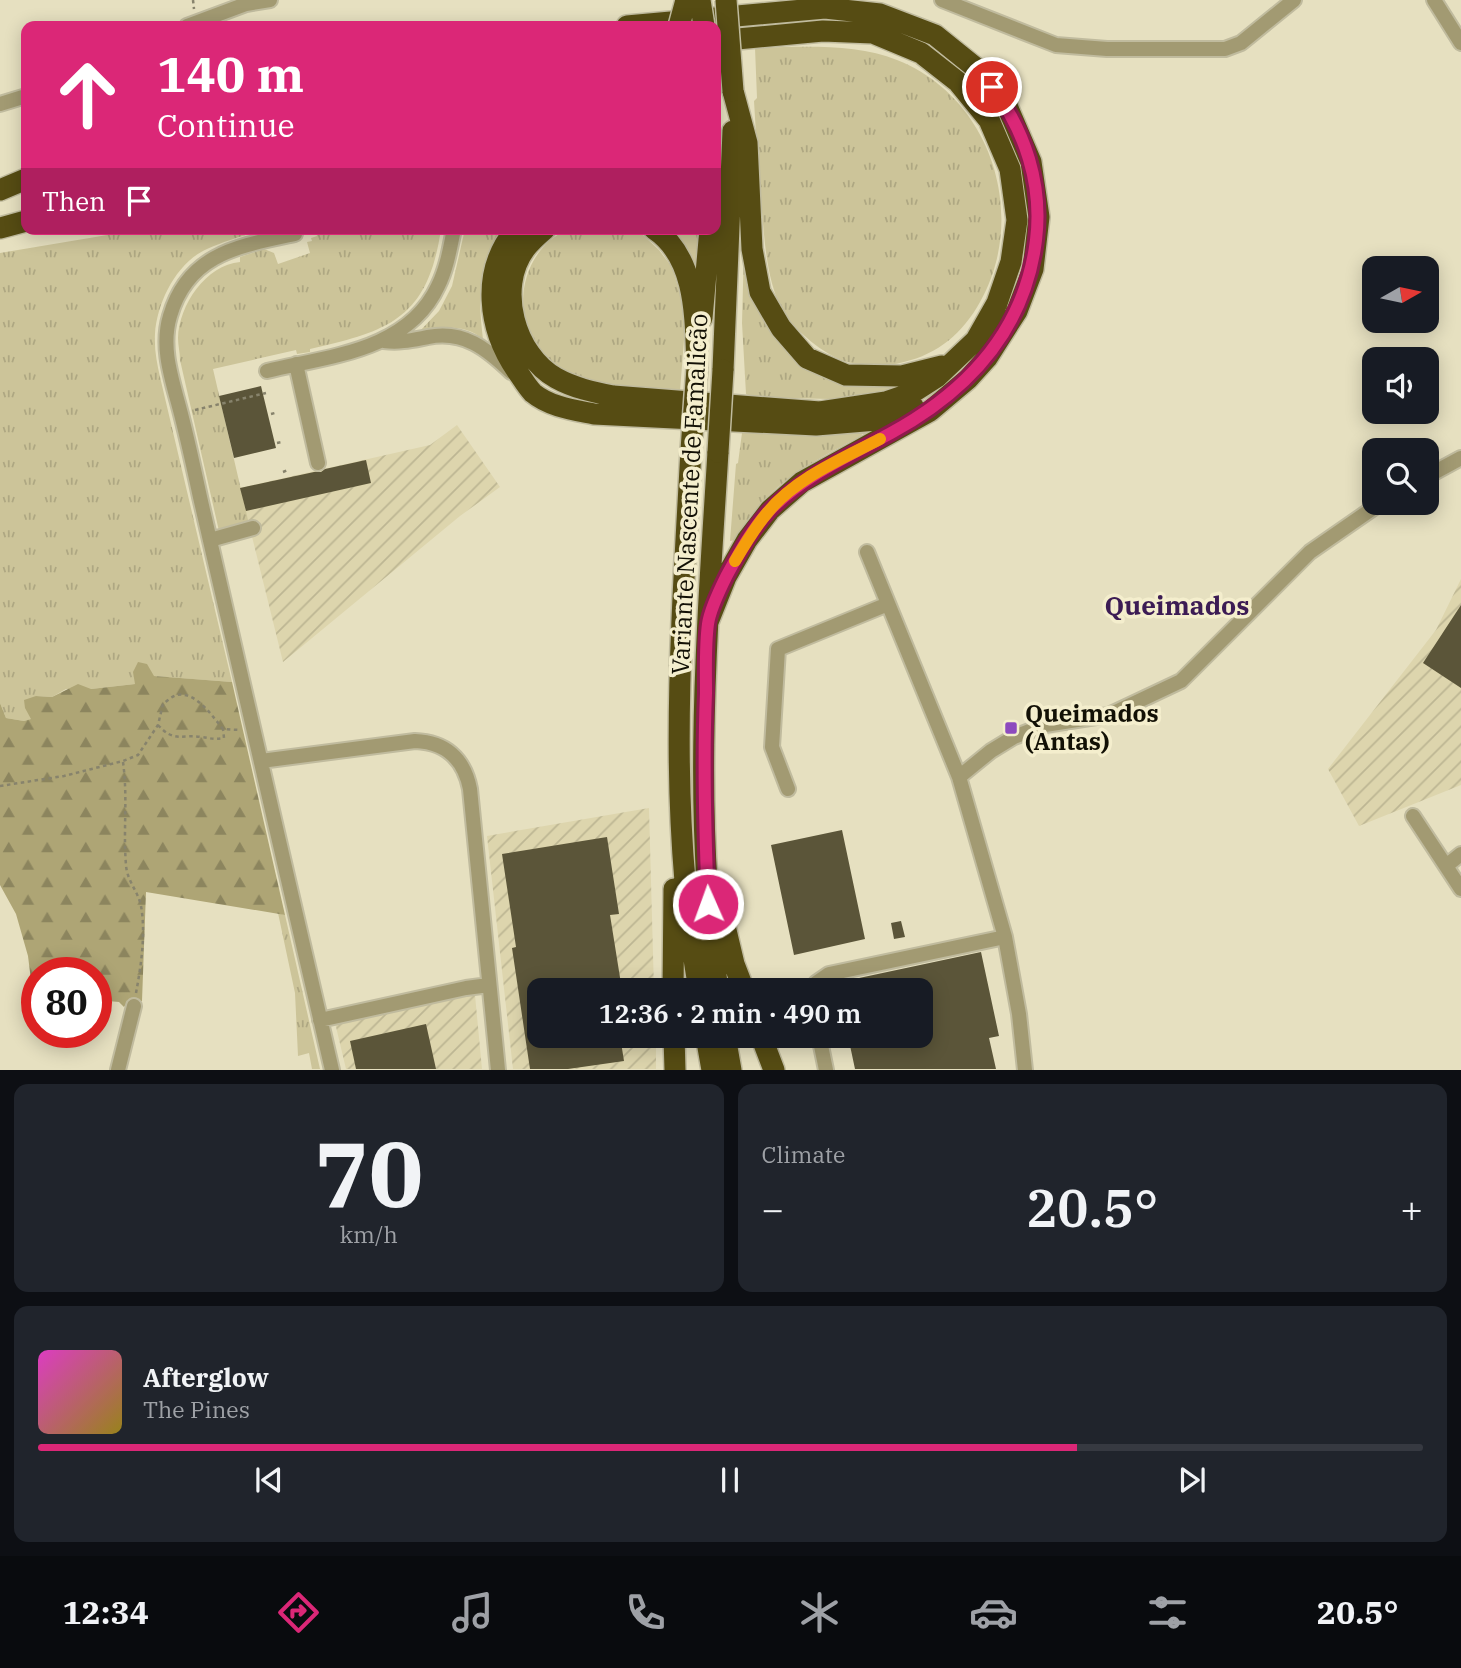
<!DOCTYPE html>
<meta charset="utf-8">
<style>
body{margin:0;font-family:"IBM Plex Serif",serif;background:#20242c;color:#f1f3f6;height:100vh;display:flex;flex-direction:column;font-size:26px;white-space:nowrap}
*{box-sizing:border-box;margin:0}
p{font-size:23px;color:#9ea1a6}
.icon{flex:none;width:38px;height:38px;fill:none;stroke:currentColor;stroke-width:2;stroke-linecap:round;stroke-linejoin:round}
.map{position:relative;height:1070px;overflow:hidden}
.sheet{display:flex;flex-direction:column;gap:14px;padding:14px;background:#0d0f14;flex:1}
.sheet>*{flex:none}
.guide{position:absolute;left:21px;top:21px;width:700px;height:214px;border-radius:14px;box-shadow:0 4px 18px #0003;background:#db2777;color:#fff;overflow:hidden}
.needle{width:46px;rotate:81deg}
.tools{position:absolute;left:1362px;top:256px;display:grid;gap:14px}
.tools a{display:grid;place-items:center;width:77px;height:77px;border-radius:14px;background:#171b24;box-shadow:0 4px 18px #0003;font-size:35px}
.speed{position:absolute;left:21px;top:957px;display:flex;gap:14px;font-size:35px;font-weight:700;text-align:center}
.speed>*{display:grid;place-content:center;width:91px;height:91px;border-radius:50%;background:#171b24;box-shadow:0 4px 18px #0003;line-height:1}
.speed .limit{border:10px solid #d22;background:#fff;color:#111}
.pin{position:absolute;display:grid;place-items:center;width:60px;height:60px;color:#fff;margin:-30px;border:4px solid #fff;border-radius:50%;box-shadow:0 2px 7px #0007}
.me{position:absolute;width:77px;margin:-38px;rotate:358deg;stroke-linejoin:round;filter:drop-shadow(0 0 5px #0008)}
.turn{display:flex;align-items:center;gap:24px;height:147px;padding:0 21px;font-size:32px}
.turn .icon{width:91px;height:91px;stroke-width:2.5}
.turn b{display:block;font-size:49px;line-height:60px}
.then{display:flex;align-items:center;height:66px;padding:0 21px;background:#0003;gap:14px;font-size:26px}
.big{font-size:52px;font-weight:600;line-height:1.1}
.sheet .widget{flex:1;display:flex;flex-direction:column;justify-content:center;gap:10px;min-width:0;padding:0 24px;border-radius:14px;background:#20242c}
.sheet .dial{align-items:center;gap:0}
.dial b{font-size:91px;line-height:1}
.song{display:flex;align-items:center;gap:21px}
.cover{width:84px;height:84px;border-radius:10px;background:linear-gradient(135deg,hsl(310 70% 55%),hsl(50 70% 35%))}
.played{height:7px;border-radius:4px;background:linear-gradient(90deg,#db2777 75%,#363941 75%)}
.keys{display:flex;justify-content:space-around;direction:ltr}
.heat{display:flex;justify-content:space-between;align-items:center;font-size:38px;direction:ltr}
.sheet .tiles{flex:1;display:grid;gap:14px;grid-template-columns:1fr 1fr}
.widget:last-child{grid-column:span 2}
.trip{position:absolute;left:527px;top:978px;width:406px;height:70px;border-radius:14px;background:#171b24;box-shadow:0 4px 18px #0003;font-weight:600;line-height:70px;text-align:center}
.tab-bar{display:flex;height:112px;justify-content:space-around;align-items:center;background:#090b0e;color:#9ea1a6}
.tab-bar .icon{width:49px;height:49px}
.tab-bar .selected{color:#db2777}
.tab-bar b{font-size:32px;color:#f1f3f6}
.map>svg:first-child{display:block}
.industrial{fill:url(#industrial-furrows)}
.grass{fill:url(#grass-tufts)}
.forest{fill:url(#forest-firs)}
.building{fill:#5b5539}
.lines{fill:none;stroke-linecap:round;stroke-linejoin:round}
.minor-casing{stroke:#c0bb9e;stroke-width:18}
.highway-casing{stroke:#c0bb9e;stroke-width:24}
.path{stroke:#87836c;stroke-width:2.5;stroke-dasharray:3.5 3.5;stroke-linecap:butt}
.minor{stroke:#a29a72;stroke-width:14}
.highway{stroke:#564c13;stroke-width:21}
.highway-bridge-casing{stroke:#c0bb9e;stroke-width:24;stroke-linecap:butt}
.highway-bridge{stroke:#564c13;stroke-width:21}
.route-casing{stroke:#8e194d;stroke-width:18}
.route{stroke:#db2777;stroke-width:12}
.slow{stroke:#f59e0b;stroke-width:12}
.poi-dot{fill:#8d4abe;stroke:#f4eecd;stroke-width:2.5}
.labels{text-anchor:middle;stroke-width:7;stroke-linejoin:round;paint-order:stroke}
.street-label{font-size:24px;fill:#121005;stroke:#f4eecd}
.poi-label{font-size:24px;font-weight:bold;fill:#121005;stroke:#f4eecd;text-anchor:start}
.neighbourhood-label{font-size:26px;font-weight:bold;fill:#3c1c54;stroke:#f4eecd}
</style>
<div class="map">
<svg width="1461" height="1070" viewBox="0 0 1461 1070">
<defs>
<pattern id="industrial-furrows" width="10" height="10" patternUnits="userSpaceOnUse" patternTransform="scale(1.75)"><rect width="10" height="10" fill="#ddd5ad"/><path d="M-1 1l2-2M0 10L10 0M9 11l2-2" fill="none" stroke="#bdb693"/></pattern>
<pattern id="grass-tufts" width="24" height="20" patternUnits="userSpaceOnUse" patternTransform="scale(1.75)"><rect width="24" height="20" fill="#ccc499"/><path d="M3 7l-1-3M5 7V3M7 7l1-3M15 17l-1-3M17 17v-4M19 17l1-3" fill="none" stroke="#aea782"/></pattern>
<pattern id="forest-firs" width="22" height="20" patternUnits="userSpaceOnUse" patternTransform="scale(1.75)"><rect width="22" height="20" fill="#aea575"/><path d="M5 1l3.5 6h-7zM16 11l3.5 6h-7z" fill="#8c855e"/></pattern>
</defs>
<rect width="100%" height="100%" fill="#e6e0c0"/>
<path class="industrial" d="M457,425L500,487L460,516L283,662L240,488L430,445Z
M1461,579V785L1359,826L1328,769L1436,630Z
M649,808L654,990H539V1036H656V1069H513L487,836Z
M464,980L467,992L475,995L482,1069H346L332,1010Z"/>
<path class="grass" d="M755,48C799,47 855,43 897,60C991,97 1029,215 980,302C963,333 938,354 904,362C884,367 866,367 847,362C825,356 793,329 782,310C767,280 765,245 762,212C759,175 756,138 754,101L757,98Z
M745,209L755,299L844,382L863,386L899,385L897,388L859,397L829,399L752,397L746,394L742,323Z
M143,229H263C246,235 224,241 207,249C177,262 157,302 155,334C154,349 157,363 160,377L232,682L153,676L135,684L91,689H66L52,697L36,696L32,719L24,721L6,718L0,703V253Z
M315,229H441C428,318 390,331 310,349V352L297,354L296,350L213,369L249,524L219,531L180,360C180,353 178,345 178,338C179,305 206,265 240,262V257L264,249L274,253L278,264L310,253L307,242L312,241L311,238L317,236Z
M465,229H504C479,275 477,287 483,339C464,323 439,326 417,334L439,311L452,286Z
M567,229H631L643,235L659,250L672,267L681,297L685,327L680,391C648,390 614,390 584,379C567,372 545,361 536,345C515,312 520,268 549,241C554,237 561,233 567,229Z
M669,229H699L696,283Z
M865,430L861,436C810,463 763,486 736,540L730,541L736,464L738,463L742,433L820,434Z
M278,913L285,915L320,1069H312L309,1053L298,1056L295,993Z"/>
<path class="forest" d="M138,662L147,664L154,676L232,682L285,915L146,892L142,1001H128L124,1007L119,1002L96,1000V973H37V988L31,980L28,956L16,914L0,885V703L6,718L24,721L31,719L25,708L24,700L36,696L52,697L78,684L91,689L135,684L133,672Z"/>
<path class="building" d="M261,386L276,448L234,458L219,396Z
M366,460L371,483L246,511L240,488L314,472H321L325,469Z
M1461,605V688L1423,663Z
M842,830L865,939L794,955L771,845Z
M607,837L619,914L610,915L622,990H539V1036H620L624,1061L568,1069H530L512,948L516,947L502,854Z
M901,921L905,937L894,939L891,923Z
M981,952L999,1036L989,1038L996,1069H855L848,1036H920V990L824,989L831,984Z
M426,1024L436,1069H356L350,1041Z"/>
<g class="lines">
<g class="minor-casing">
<path id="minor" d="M942,0L1056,45L1107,49H1225L1241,43L1294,0
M1434,0L1461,43
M187,26L246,4L270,0
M0,104L26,96
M295,234C240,246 188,253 170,316C160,349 173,382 181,414C188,441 194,469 200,497C243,688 288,879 332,1070
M384,341C400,343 412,340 428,337C464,330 487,349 511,372
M296,364L318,463
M267,371C329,356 408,351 438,286C447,268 450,248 454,229
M1426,477L1461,458
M210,540L253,528
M867,552L959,777L1005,937L1019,1014L1025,1070
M261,761L415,741C445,742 464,758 470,789L498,1070
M959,777L991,751L1014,737L1045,725L1109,715L1181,681L1310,552L1382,502
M788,789L772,747L778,649L888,604
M1413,816L1461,889
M1446,866L1461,854
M813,990L816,983L829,974L1005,937
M320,1020L466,988L489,985
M819,1036L826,1070
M118,1070L134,1006"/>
</g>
<g class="highway-casing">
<path id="highway" d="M627,26L825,8L880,14L935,35L976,68L1007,106L1031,162L1039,217L1033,269L1017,311L987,358L968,379L930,411L802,482L770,510L747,540L726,577L708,622
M733,91L747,143L752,249L760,292L781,328L807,358L846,375L902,376L942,366
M0,190L26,179
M0,228L26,221
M516,229C480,271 488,329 517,371C522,378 527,387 533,393C550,407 574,410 594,414L816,425L877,420L913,406
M545,229C538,235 530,242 525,249C496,288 515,355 556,378C574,388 593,392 613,396L820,412L886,402L912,393L937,377L976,340L997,303L1011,262L1017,220L1010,169L989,120L958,82L921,53L873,33L823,31L716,41
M654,229C698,258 695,322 697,368
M702,318L710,229
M723,370L733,131
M691,450C681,634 667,808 699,990
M718,452C707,631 692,813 718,990
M720,905L734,964L744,990
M673,990L674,889
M674,1036L675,1070
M706,1036L712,1070
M725,1036L731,1070
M761,1036L774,1070"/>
</g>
<path class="path" d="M193,0L194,9
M195,410L266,393
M271,414L275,413
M277,443L282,442
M283,472L288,470
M158,725C174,743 182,734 201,737C210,738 214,740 224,738L223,729
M123,762C128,798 123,830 126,865C127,881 138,891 141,906C146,933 141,966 136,993
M0,786L64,776L123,761L138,755L158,725L163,704C167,701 172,696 177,695C196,691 213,717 223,729L240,730"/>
<use href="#minor" class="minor"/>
<use href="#highway" class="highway"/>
<g class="highway-bridge-casing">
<path id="highway-bridge" d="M700,0L704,26
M726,0L733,91
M679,26L686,0
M691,450L697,368
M718,452L723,370"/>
</g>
<use href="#highway-bridge" class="highway-bridge"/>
</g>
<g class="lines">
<g class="route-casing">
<path id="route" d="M708,904C705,833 703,763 706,693C706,670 705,646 708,624C710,609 720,589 727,575C739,553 753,527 771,509C805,475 849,456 891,433C968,391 1025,330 1036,240C1043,185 1025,130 992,87"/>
</g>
<use href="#route" class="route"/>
<path class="slow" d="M735,561C745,544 755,527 768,512C796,478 842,459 880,439"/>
</g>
<rect class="poi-dot" x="1004" y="721" width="14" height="14" rx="3.5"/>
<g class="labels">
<g class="street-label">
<text transform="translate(690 494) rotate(-87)" y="8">Variante Nascente de Famalicão</text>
</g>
<g class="poi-label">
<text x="1025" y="722">Queimados<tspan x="1025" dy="28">(Antas)</tspan></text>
</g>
<g class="neighbourhood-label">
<text x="1177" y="615">Queimados</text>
</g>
</g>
</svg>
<div class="tools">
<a><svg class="needle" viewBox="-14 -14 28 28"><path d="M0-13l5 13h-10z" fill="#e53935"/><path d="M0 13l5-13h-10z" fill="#9ea1a6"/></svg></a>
<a><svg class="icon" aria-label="sound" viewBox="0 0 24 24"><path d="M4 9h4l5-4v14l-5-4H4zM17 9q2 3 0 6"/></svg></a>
<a><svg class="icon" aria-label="search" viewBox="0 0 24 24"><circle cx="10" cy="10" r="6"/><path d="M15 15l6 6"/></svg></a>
</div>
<div class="speed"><div class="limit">80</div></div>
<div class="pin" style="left:992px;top:87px;background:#d93025"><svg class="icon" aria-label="arrive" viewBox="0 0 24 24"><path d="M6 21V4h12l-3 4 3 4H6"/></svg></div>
<svg class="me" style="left:708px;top:904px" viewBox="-20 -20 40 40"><circle r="17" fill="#db2777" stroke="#fff" stroke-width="3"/><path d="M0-11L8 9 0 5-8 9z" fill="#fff"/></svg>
<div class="trip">12:36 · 2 min · 490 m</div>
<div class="guide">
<div class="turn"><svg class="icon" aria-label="ahead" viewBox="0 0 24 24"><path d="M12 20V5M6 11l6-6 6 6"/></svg><div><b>140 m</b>Continue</div></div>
<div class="then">Then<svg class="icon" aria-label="arrive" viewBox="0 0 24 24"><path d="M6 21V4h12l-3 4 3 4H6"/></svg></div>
</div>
</div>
<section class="sheet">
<div class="tiles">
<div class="widget dial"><b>70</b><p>km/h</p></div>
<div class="widget"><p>Climate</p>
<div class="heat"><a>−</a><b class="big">20.5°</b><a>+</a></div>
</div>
<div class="widget">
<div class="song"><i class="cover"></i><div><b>Afterglow</b><p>The Pines</p></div></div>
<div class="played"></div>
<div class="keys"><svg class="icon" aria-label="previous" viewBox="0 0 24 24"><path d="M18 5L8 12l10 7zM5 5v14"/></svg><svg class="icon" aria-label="pause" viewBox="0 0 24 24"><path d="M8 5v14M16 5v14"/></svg><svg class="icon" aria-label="next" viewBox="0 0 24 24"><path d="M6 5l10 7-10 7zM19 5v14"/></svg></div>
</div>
</div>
</section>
<nav class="tab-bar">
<b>12:34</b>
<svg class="icon selected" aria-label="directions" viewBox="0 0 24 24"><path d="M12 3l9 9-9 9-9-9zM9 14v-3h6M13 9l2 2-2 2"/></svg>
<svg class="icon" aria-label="music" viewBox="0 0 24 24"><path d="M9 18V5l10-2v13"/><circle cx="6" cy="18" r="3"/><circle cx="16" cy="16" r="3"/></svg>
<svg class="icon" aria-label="phone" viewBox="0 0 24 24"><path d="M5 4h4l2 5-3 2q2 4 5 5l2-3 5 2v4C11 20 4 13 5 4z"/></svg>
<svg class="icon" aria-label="climate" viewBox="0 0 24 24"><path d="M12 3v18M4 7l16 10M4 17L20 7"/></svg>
<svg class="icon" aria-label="car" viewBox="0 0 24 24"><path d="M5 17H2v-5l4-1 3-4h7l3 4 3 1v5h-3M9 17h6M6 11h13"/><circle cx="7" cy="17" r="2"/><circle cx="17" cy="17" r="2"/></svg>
<svg class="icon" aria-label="filters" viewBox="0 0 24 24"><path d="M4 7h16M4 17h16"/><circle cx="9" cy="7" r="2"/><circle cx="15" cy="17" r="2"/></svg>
<b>20.5°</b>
</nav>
